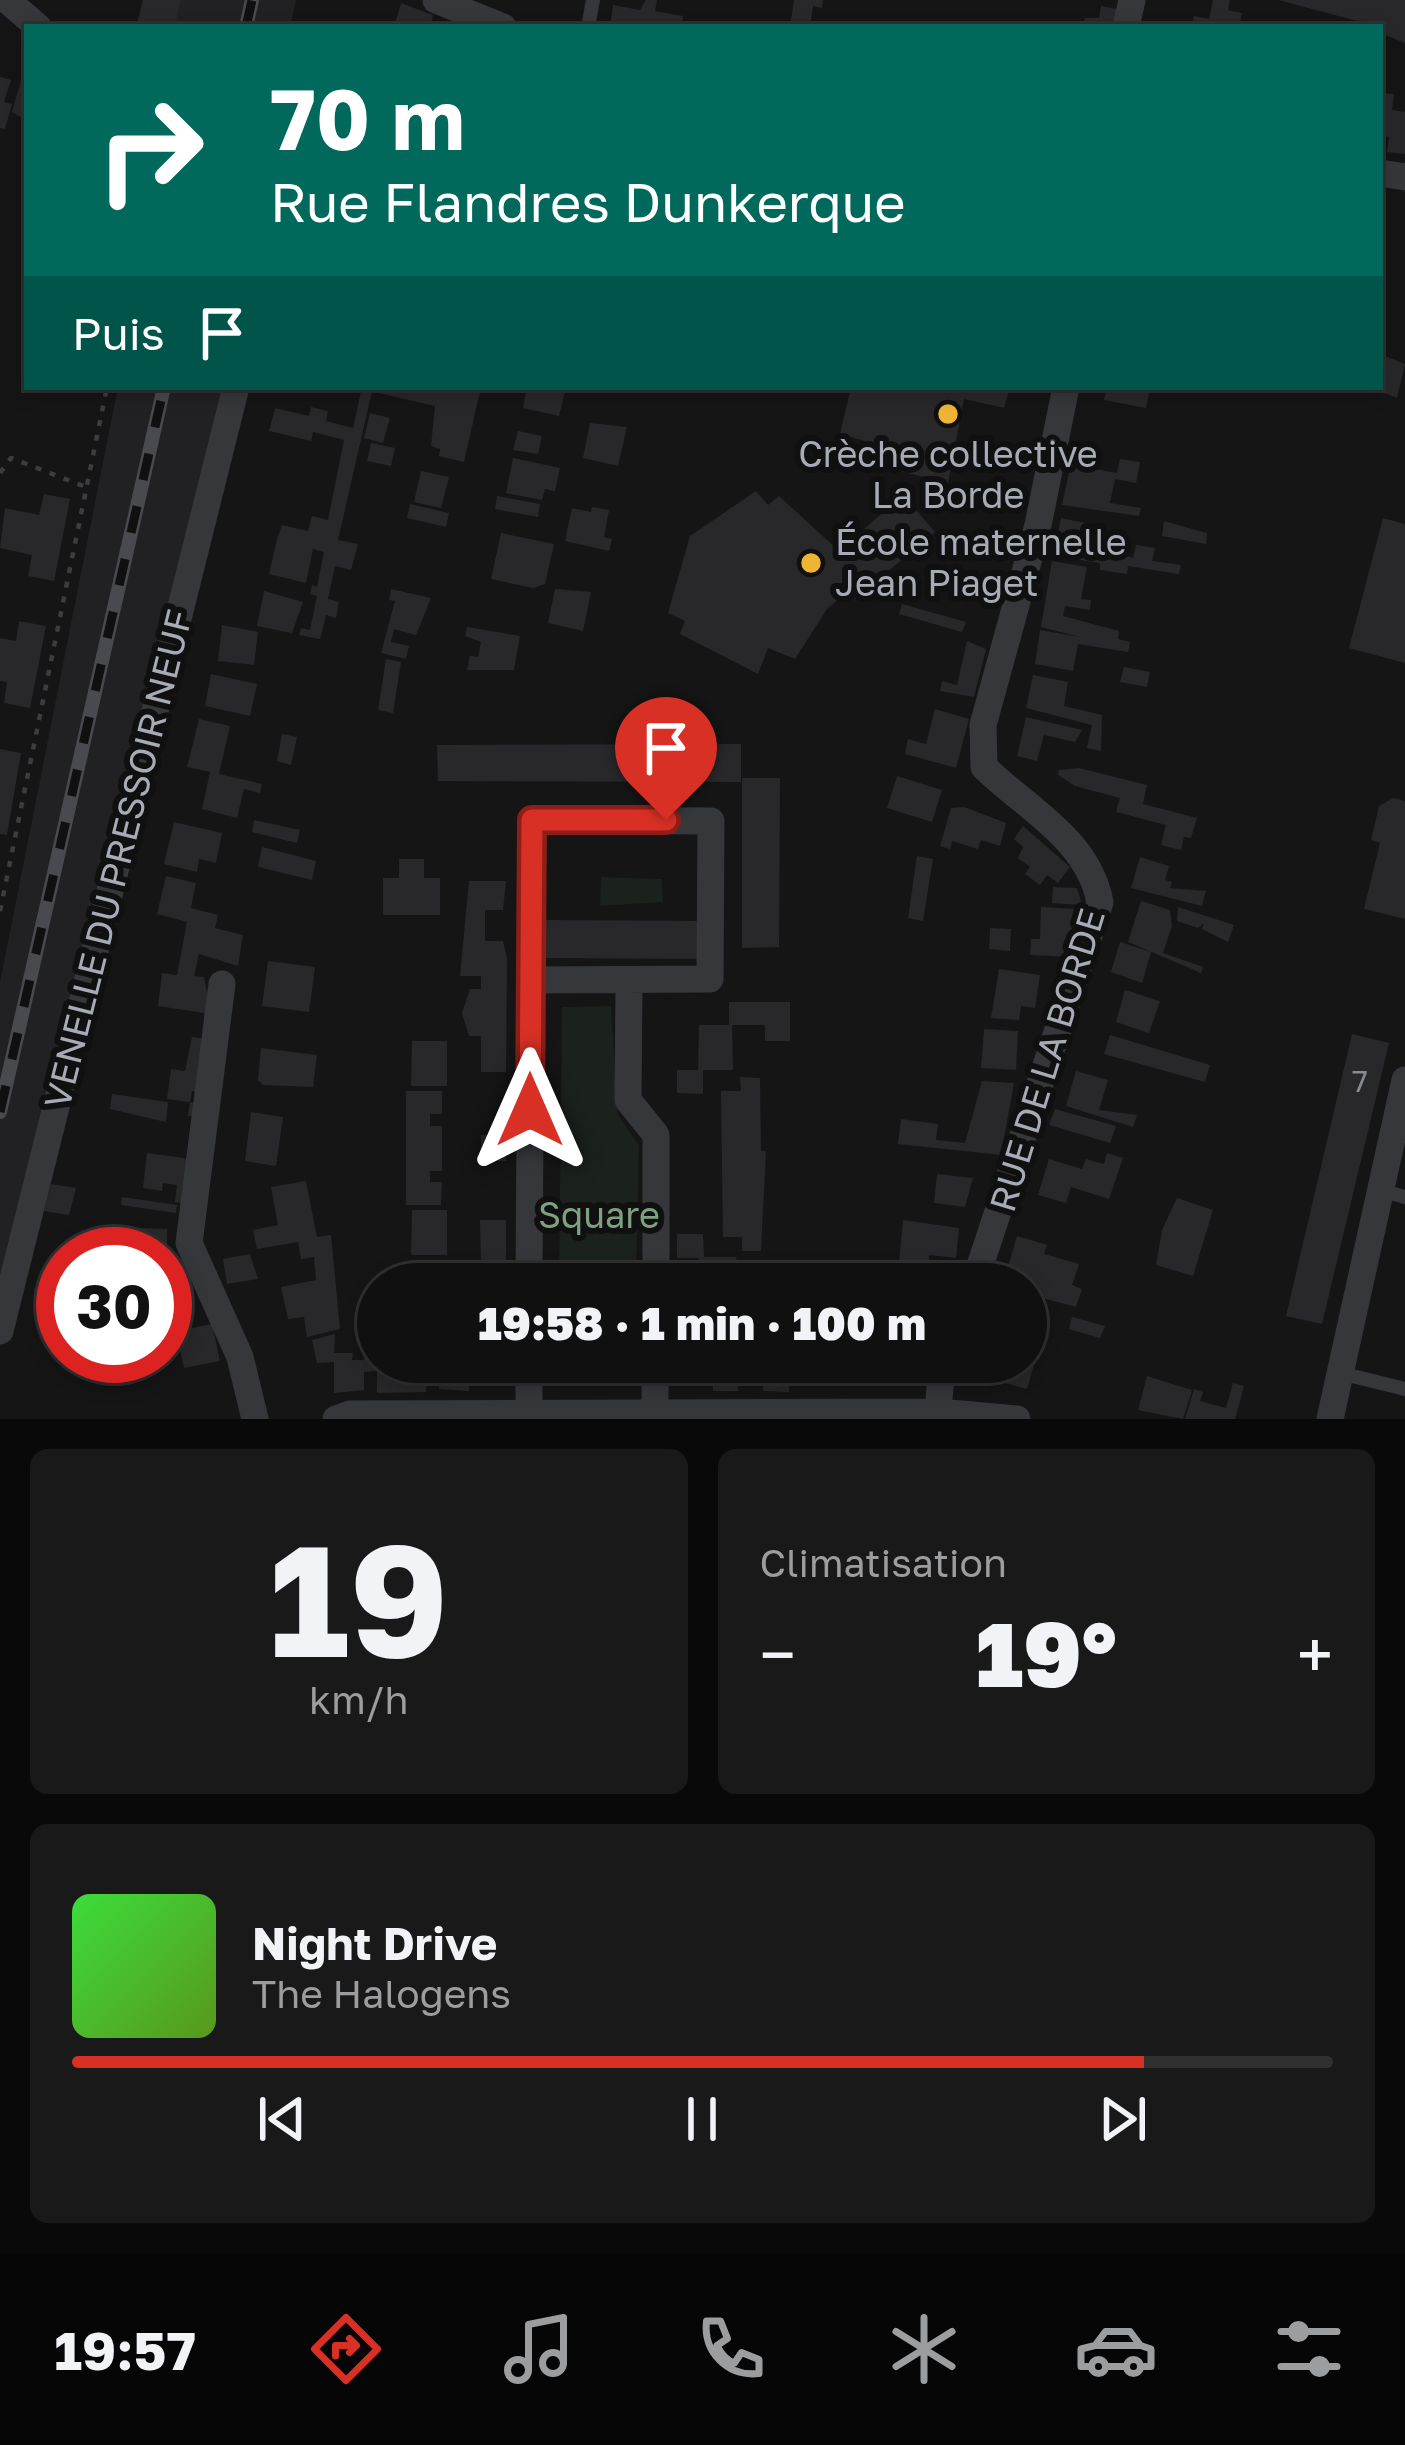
<!DOCTYPE html>
<html lang="fr">
<meta charset="utf-8">
<style>
body{margin:0;font-family:"Golos Text",sans-serif;background:#191919;color:#f1f3f6;height:100vh;display:flex;flex-direction:column;font-size:45px;white-space:nowrap}
*{box-sizing:border-box;margin:0}
p{font-size:39px;color:#9c9d9f}
.icon{flex:none;width:66px;height:66px;fill:none;stroke:currentColor;stroke-width:2;stroke-linecap:round;stroke-linejoin:round}
.map{position:relative;height:1419px;overflow:hidden}
.side{display:flex;flex-direction:column;gap:30px;padding:30px;background:#090909;flex:1}
.side>*{flex:none}
.top-card{position:absolute;left:24px;top:24px;width:1359px;height:366px;border-radius:0px;box-shadow:0 6px 18px #0003,0 0 0 3px #303030;background:#00695c;color:#fff;overflow:hidden}
.speed{position:absolute;left:36px;top:1227px;display:flex;gap:24px;font-size:60px;font-weight:700;text-align:center}
.speed>*{display:grid;place-content:center;width:156px;height:156px;border-radius:50%;background:#101010;box-shadow:0 6px 18px #0003,0 0 0 3px #303030;line-height:1}
.speed .limit{border:18px solid #d22;background:#fff;color:#111}
.pin{position:absolute;display:grid;place-items:center;width:102px;height:102px;color:#fff;margin:-123px -51px;border-radius:50% 50% 50% 0;rotate:-45deg;box-shadow:0 0 12px #0007}
.pin .icon{rotate:45deg}
.me{position:absolute;width:132px;margin:-66px;rotate:0deg;stroke-linejoin:round;filter:drop-shadow(0 0 9px #0008)}
.turn{display:flex;align-items:center;gap:42px;height:252px;padding:0 48px;font-size:54px}
.turn .icon{width:156px;height:156px;stroke-width:2.5}
.turn b{display:block;font-size:84px;line-height:102px}
.then{display:flex;align-items:center;height:114px;padding:0 48px;background:#0003;gap:24px;font-size:45px}
.big{font-size:90px;font-weight:800;line-height:1.1}
.side .card{flex:1;display:flex;flex-direction:column;justify-content:center;gap:18px;min-width:0;padding:0 42px;border-radius:18px;background:#191919}
.side .dial{align-items:center;gap:0}
.dial b{font-size:156px;line-height:1}
.song{display:flex;align-items:center;gap:36px}
.cover{width:144px;height:144px;border-radius:18px;background:linear-gradient(135deg,hsl(120 70% 55%),hsl(90 70% 35%))}
.played{height:12px;border-radius:6px;background:linear-gradient(90deg,#d93025 85%,#303030 85%)}
.keys{display:flex;justify-content:space-around;direction:ltr}
.heat{display:flex;justify-content:space-between;align-items:center;font-size:66px;direction:ltr}
.side .tiles{flex:1;display:grid;gap:30px;grid-template-columns:1fr 1fr}
.card:last-child{grid-column:span 2}
.trip{position:absolute;left:357px;top:1263px;width:690px;height:120px;border-radius:60px;background:#101010;box-shadow:0 6px 18px #0003,0 0 0 3px #303030;font-weight:800;line-height:120px;text-align:center}
.dock{display:flex;height:192px;justify-content:space-around;align-items:center;background:#060606;color:#9c9d9f}
.dock .icon{width:84px;height:84px}
.dock .on{color:#d93025}
.dock b{font-size:54px;color:#f1f3f6}
.map>svg:first-child{display:block}
.built{fill:#212123}
.green{fill:#1b211c}
.building{fill:#28282a}
.lines{fill:none;stroke-linecap:round;stroke-linejoin:round}
.path{stroke:#3c3d42;stroke-width:4.5;stroke-dasharray:6 9;stroke-linecap:butt}
.lane{stroke:#36373b;stroke-width:14}
.street{stroke:#36373b;stroke-width:27}
.rail-casing{stroke:#494a50;stroke-width:14}
.rail{stroke:#101011;stroke-width:9;stroke-dasharray:27;stroke-linecap:butt}
.route-casing{stroke:#8d1f18;stroke-width:30}
.route{stroke:#d93025;stroke-width:21}
.poi-dot{fill:#eeb535;stroke:#101011;stroke-width:4.5}
.labels{text-anchor:middle;stroke-width:12;stroke-linejoin:round;paint-order:stroke}
.number-label{font-size:30px;fill:#868a92}
.poi-label{font-size:36px;fill:#a7abb6;stroke:#101011}
.street-label{font-size:36px;fill:#a7abb6;stroke:#101011}
.park-label{font-size:36px;fill:#7ea181;stroke:#101011}
</style>
<div class="map">
<svg width="1405" height="1419" viewBox="0 0 1405 1419">
<rect width="100%" height="100%" fill="#151516"/>
<path class="built" d="M181,0H296L290,27H175Z
M118,387H223L0,1314V982Z"/>
<path class="green" d="M601,877L662,879L663,902L600,906Z
M611,1006L618,1115L639,1145L636,1284H559L562,1007Z"/>
<path class="building" d="M143,0H181L175,27H136Z
M646,0H657L655,11L683,16L682,27H610L613,5L640,10Z
M794,0H823L822,8L813,6L810,27H790Z
M1213,0H1230L1228,10L1242,13L1239,27H1192L1194,16L1209,19Z
M1278,0H1405V43L1380,33V27Z
M401,3L433,15L430,27H394Z
M1101,6L1122,10L1119,27H1083L1085,18H1099Z
M26,62L25,103L27,121L12,112Z
M0,77L11,80L4,102L12,104L5,129L0,128Z
M1380,93L1394,94L1392,110L1405,112V154L1387,152L1389,137L1380,136Z
M1380,354L1405,364L1397,398L1370,387H1380Z
M362,387H373L338,540L358,544L351,570L335,566L328,599L339,602L336,618L326,615L320,639L299,635L301,628L310,630L317,596L310,594L312,585L317,587L324,552L313,549L306,583L269,574L277,539L282,525L308,531L312,516L328,520L344,440L313,432L311,441L269,431L275,408L309,416L311,407L328,411L326,421L353,428Z
M375,387L446,392L447,387H481L464,462L439,456L440,449L431,446L435,406L374,392Z
M527,387H566L559,416L523,408Z
M851,387H1010L1004,408L964,399L948,483L896,470L901,451L840,434Z
M1107,387H1150L1146,408L1104,400Z
M370,413L390,418L383,443L364,438Z
M590,423L627,427L618,466L583,458Z
M518,431L542,436L538,454L513,450Z
M371,443L395,448L391,466L367,461Z
M1073,454L1097,458L1095,469L1117,473L1120,459L1140,462L1136,483L1115,479L1110,503L1141,508L1139,516L1062,505Z
M513,458L560,468L555,491L545,489L542,500L506,493Z
M421,471L449,477L441,508L414,502Z
M756,491L768,505L779,496L839,551L903,495L935,532L855,599L848,591L827,609L795,659L768,648L758,674L680,634L685,621L668,613L690,536Z
M44,494L70,499L54,581L28,576L32,555L0,548L5,508L39,515Z
M497,496L540,504L538,517L495,509Z
M410,504L449,513L446,527L407,518Z
M592,507L609,510L604,537L612,539L609,551L565,541L572,508L591,512Z
M1061,518L1090,524L1086,544L1133,558L1136,545L1155,548L1152,561L1181,565L1179,574L1128,566L1127,574L1100,570V563L1053,556Z
M1383,518L1405,524V663L1349,648Z
M1164,521L1207,533L1206,544L1162,536Z
M501,533L554,544L545,584L533,588L491,579Z
M1052,561L1087,567L1081,599L1091,600L1090,610L1065,606L1063,616L1119,631L1118,639L1130,642L1128,652L1078,644L1073,671L1035,664L1040,630L1080,637L1041,627Z
M391,589L431,598L416,635L394,629L391,642L409,646L406,659L381,653L395,601L389,600Z
M555,589L591,592L583,631L548,623Z
M264,591L303,602L292,633L257,626Z
M902,604L966,622L962,632L899,614Z
M19,621L46,626L30,708L4,703L7,682L0,681V638L16,641Z
M222,625L258,632L254,665L218,661Z
M467,627L520,636L514,670H467L470,656L478,657L481,642L465,636Z
M967,641L986,649L974,697L940,691L942,681L957,685Z
M386,659L401,662L393,713L378,710Z
M1124,667L1150,672L1147,687L1120,682Z
M211,674L257,684L250,716L205,706Z
M1033,675L1068,682L1064,706L1102,715L1101,751L1087,748L1092,725L1026,708Z
M935,709L969,719L956,768L905,754L908,739L926,744Z
M1026,717L1082,730L1075,742L1044,735L1037,761L1017,756Z
M199,719L230,726L219,774L262,784L260,793L244,789L237,818L202,809L210,772L187,767Z
M282,734L297,737L291,765L277,761Z
M741,744V782L438,781L437,745Z
M0,749L21,753L7,835L0,834Z
M1079,768L1147,785L1143,804L1197,818L1191,838L1184,837L1181,850L1161,845L1166,825L1116,812L1120,798L1075,786L1058,775L1059,770Z
M897,776L942,790L932,822L887,808Z
M742,778H780L779,947L742,948Z
M1393,798L1405,801V919L1364,909L1380,843L1371,840L1379,806Z
M964,807L1006,823L1000,846L981,840L978,849L952,841L950,849L940,846L951,808Z
M254,820L300,830L297,843L252,832Z
M174,822L222,833L216,863L199,859L197,872L164,864Z
M1023,826L1070,867L1058,883L1047,875L1040,885L1025,874L1030,867L1018,858L1023,847L1014,839Z
M262,847L316,861L312,880L258,867Z
M917,856L933,859L923,921L908,918Z
M1140,857L1169,866L1165,880L1172,882L1170,888L1206,891L1202,906L1131,888Z
M399,859H424V878H440V915H383V878H399Z
M166,876L196,883L191,908L218,915L215,928L243,935L238,966L199,954L194,976L204,977L212,1019H204V1013L158,1006L162,973L177,975L187,922L157,914Z
M469,881H506L503,910H485V941H503L507,958L506,1072H481V1036H469L462,1013L470,989H481V976H460Z
M1053,887L1077,888L1082,905L1052,903Z
M1141,901L1170,910L1172,926L1163,953L1203,967L1201,973L1128,942Z
M1041,907L1075,909L1068,957L1030,955L1031,939H1040Z
M1178,907L1234,925L1228,942L1202,929L1204,923L1198,928L1177,921Z
M546,920L702,921V959L546,958Z
M990,928L1011,929L1010,951L989,949Z
M1120,942L1151,952L1142,983L1111,972Z
M268,961L315,967L309,1012L262,1006Z
M999,969L1040,975L1035,1008L1021,1006L1019,1020L991,1018Z
M1125,990L1160,1001L1149,1033L1116,1022Z
M729,1002H790V1041H765V1025H729Z
M699,1025H732L733,1070H703V1094L677,1093V1070H698Z
M984,1029L1018,1031L1016,1070L981,1068Z
M1352,1034L1389,1043L1322,1324L1286,1316Z
M1110,1035L1210,1065L1205,1082L1104,1054Z
M192,1037L209,1039L202,1092L192,1091L190,1102L201,1104L199,1117L188,1116L190,1102L167,1099L171,1069L185,1071Z
M412,1041H447V1086H411Z
M261,1048L317,1055L313,1087L263,1085L258,1080Z
M1076,1071L1108,1080L1099,1110L1137,1115L1133,1127L1066,1106Z
M740,1077L760,1078L761,1151H766L761,1251H742V1237H723L721,1091H741Z
M982,1081L1014,1083L1001,1155L898,1144L901,1119L938,1124L936,1140L965,1143Z
M406,1091H442V1114H430V1126H442V1171H430V1182H442L441,1205H406Z
M112,1094L168,1102L166,1122L110,1109Z
M1055,1109L1116,1126L1110,1143L1049,1125Z
M251,1112L283,1117L276,1166L245,1161Z
M481,1135H506V1161H481Z
M147,1153L184,1158L192,1165L188,1204L175,1202L177,1185L163,1183L162,1191L143,1188Z
M1107,1153L1123,1158L1109,1199L1071,1187L1066,1203L1038,1195L1049,1159L1082,1169L1086,1159L1104,1164Z
M937,1174L973,1178L965,1207L934,1203Z
M306,1181L317,1237L331,1235L340,1329L307,1337L304,1317L288,1319L281,1287L316,1280L314,1257L301,1259L298,1242L257,1249L253,1230L278,1225L271,1187Z
M51,1184L76,1188L69,1215L44,1211Z
M122,1197L177,1205L176,1213L121,1205Z
M1177,1198L1213,1210L1193,1276L1156,1265L1162,1230Z
M412,1210H447V1255H411Z
M480,1220H506V1284H465L472,1261L481,1260Z
M903,1220L959,1228L956,1258L929,1255V1284H897Z
M139,1228L167,1229V1254H138Z
M677,1234H703L704,1257H736L741,1284H699V1258H677Z
M1017,1236L1047,1245L1044,1254L1079,1264L1072,1285L1082,1289L1076,1307L1039,1297L1026,1284H1003Z
M250,1254L258,1279L227,1284L223,1259Z
M1072,1317L1105,1326L1100,1338L1069,1329Z
M212,1324L220,1361L184,1368L176,1331Z
M335,1334L334,1353H353L352,1360H364V1348L378,1349V1362H484V1370H469V1391L439,1389V1370L426,1371V1392L377,1393V1371L364,1372V1390L334,1393V1362L317,1363L312,1340Z
M1026,1340L1040,1344L1027,1389L994,1380L999,1362H1026Z
M700,1362H803V1376H789V1392L763,1391V1370H738V1391H713V1375H700Z
M1147,1376L1192,1390L1183,1419L1138,1410Z
M1233,1383L1244,1386L1235,1419H1185L1194,1389L1203,1392L1200,1401L1226,1408Z"/>
<g class="lines">
<path class="path" d="M0,473L11,458L86,487
M0,911L107,387"/>
<path class="lane" d="M588,27L593,0
M1379,1190L1405,1197
M1340,1373L1405,1389"/>
<path class="street" d="M7,0L38,27
M436,0L503,27
M1126,27L1132,0
M1380,173L1405,177
M629,980L628,1100L656,1135V1284
M222,984L189,1243L240,1357L255,1419
M529,1284L532,820L711,821L710,979L531,980
M974,1284L1100,902C1088,839 1027,809 984,767L983,725L1038,525L1066,387
M0,1331L236,387
M529,1409V1362
M655,1411V1362
M938,1412L942,1362
M336,1419L350,1414L938,1412L1017,1419
M1330,1419L1405,1080"/>
<g class="rail-casing">
<path id="rail" d="M246,27L252,0
M0,1112L164,387"/>
</g>
<use href="#rail" class="rail"/>
</g>
<g class="lines">
<g class="route-casing">
<path id="route" d="M530,1110L532,820H666"/>
</g>
<use href="#route" class="route"/>
</g>
<g class="poi-dot">
<circle cx="948" cy="414" r="12"/>
<circle cx="811" cy="563" r="12"/>
</g>
<g class="labels">
<g class="number-label">
<text x="1360" y="1092">7</text>
</g>
<g class="poi-label">
<text x="948" y="467">Crèche collective<tspan x="948" dy="41">La Borde</tspan></text>
<text x="835" y="555" text-anchor="start">École maternelle<tspan x="835" dy="41">Jean Piaget</tspan></text>
</g>
<g class="street-label">
<text transform="translate(118 859) rotate(-76)" y="13">VENELLE DU PRESSOIR NEUF</text>
<text transform="translate(1047 1060) rotate(-73)" y="13">RUE DE LA BORDE</text>
</g>
<g class="park-label">
<text x="599" y="1228">Square</text>
</g>
</g>
</svg>
<div class="speed"><div class="limit">30</div></div>
<div class="pin" style="left:666px;top:820px;background:#d93025"><svg class="icon" aria-label="arrive" viewBox="0 0 24 24"><path d="M6 21V4h12l-3 4 3 4H6"/></svg></div>
<svg class="me" style="left:530px;top:1110px" viewBox="-20 -20 40 40"><path d="M0-17L14 15 0 8-14 15z" fill="#d93025" stroke="#fff" stroke-width="4"/></svg>
<div class="trip">19:58 · 1 min · 100 m</div>
<div class="top-card">
<div class="turn"><svg class="icon" aria-label="right" viewBox="0 0 24 24"><path d="M7 20v-9h11M14 6l5 5-5 5"/></svg><div><b>70 m</b>Rue Flandres Dunkerque</div></div>
<div class="then">Puis<svg class="icon" aria-label="arrive" viewBox="0 0 24 24"><path d="M6 21V4h12l-3 4 3 4H6"/></svg></div>
</div>
</div>
<section class="side">
<div class="tiles">
<div class="card dial"><b>19</b><p>km/h</p></div>
<div class="card"><p>Climatisation</p>
<div class="heat"><a>−</a><b class="big">19°</b><a>+</a></div>
</div>
<div class="card">
<div class="song"><i class="cover"></i><div><b>Night Drive</b><p>The Halogens</p></div></div>
<div class="played"></div>
<div class="keys"><svg class="icon" aria-label="previous" viewBox="0 0 24 24"><path d="M18 5L8 12l10 7zM5 5v14"/></svg><svg class="icon" aria-label="pause" viewBox="0 0 24 24"><path d="M8 5v14M16 5v14"/></svg><svg class="icon" aria-label="next" viewBox="0 0 24 24"><path d="M6 5l10 7-10 7zM19 5v14"/></svg></div>
</div>
</div>
</section>
<nav class="dock">
<b>19:57</b>
<svg class="icon on" aria-label="directions" viewBox="0 0 24 24"><path d="M12 3l9 9-9 9-9-9zM9 14v-3h6M13 9l2 2-2 2"/></svg>
<svg class="icon" aria-label="music" viewBox="0 0 24 24"><path d="M9 18V5l10-2v13"/><circle cx="6" cy="18" r="3"/><circle cx="16" cy="16" r="3"/></svg>
<svg class="icon" aria-label="phone" viewBox="0 0 24 24"><path d="M5 4h4l2 5-3 2q2 4 5 5l2-3 5 2v4C11 20 4 13 5 4z"/></svg>
<svg class="icon" aria-label="climate" viewBox="0 0 24 24"><path d="M12 3v18M4 7l16 10M4 17L20 7"/></svg>
<svg class="icon" aria-label="car" viewBox="0 0 24 24"><path d="M5 17H2v-5l4-1 3-4h7l3 4 3 1v5h-3M9 17h6M6 11h13"/><circle cx="7" cy="17" r="2"/><circle cx="17" cy="17" r="2"/></svg>
<svg class="icon" aria-label="filters" viewBox="0 0 24 24"><path d="M4 7h16M4 17h16"/><circle cx="9" cy="7" r="2"/><circle cx="15" cy="17" r="2"/></svg>
</nav>
